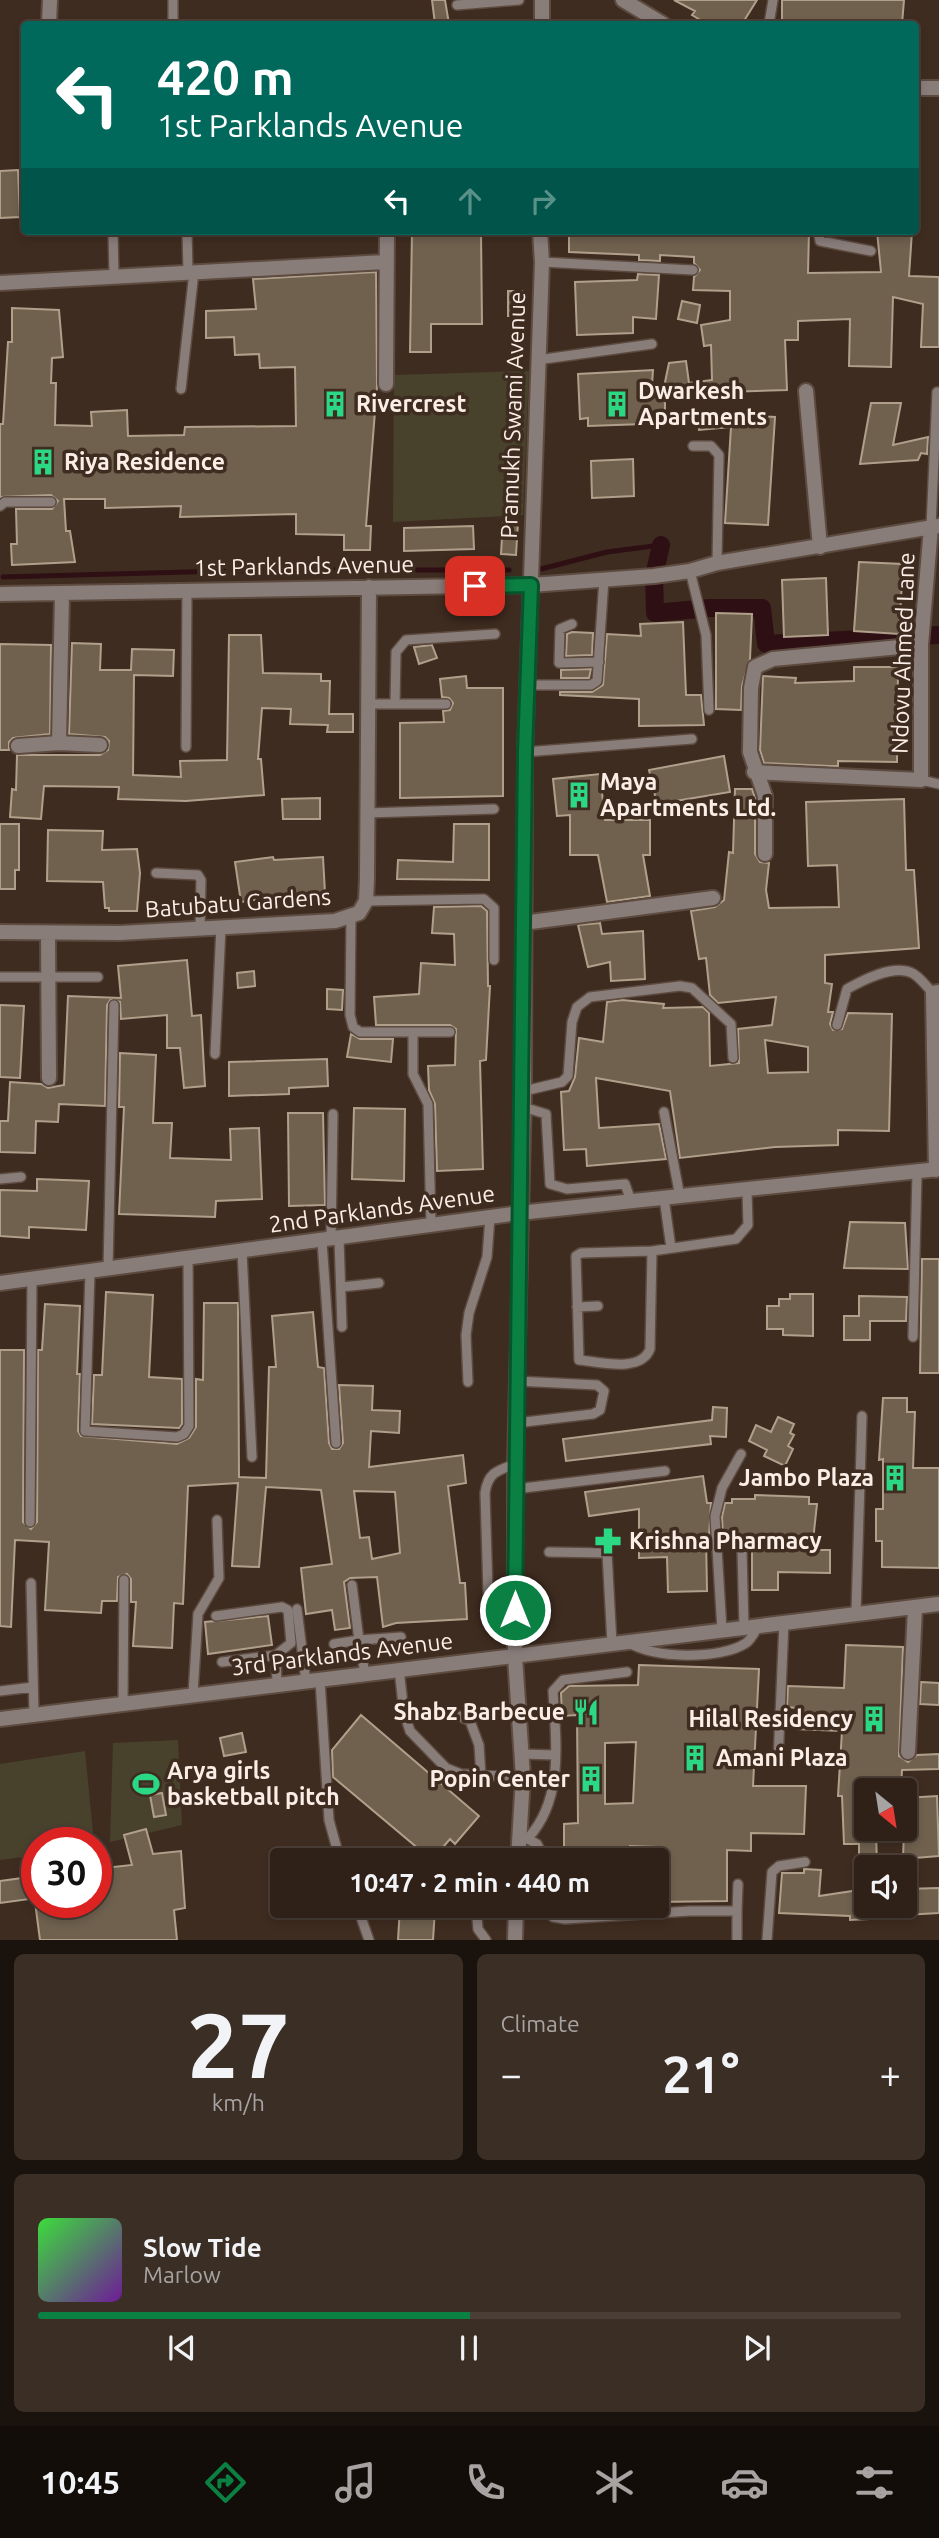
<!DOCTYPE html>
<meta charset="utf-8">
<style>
body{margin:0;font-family:Ubuntu,sans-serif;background:#3b2e25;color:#f1f3f6;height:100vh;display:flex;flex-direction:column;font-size:26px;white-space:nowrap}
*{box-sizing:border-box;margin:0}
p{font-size:23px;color:#a7a3a2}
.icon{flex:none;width:38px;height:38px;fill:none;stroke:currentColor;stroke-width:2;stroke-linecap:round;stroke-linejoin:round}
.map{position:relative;height:1940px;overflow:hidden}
.panel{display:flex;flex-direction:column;gap:14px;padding:14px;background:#1a120d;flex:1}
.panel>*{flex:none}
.banner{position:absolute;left:21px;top:21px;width:898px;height:214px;border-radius:7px;box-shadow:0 4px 10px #0003,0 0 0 2px #4a3e37;background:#00695c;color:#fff;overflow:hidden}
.needle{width:46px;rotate:150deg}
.fabs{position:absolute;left:854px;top:1778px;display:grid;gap:14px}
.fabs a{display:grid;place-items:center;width:63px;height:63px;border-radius:7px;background:#2f2118;box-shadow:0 4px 10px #0003,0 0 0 2px #4a3e37;font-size:35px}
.speed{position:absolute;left:21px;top:1827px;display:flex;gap:14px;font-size:35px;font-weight:700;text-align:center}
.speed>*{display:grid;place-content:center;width:91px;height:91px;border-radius:50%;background:#2f2118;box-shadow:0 4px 10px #0003,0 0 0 2px #4a3e37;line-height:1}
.speed .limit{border:10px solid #d22;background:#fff;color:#111}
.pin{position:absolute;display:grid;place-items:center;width:60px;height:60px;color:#fff;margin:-30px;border-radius:14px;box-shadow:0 4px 10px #0006}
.me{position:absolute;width:77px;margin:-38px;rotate:0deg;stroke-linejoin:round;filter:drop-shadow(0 0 5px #0008)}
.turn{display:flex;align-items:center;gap:24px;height:147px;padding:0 21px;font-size:32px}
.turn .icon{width:91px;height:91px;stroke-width:2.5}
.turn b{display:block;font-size:49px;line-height:60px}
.lanes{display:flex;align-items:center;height:66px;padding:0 21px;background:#0003;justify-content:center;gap:35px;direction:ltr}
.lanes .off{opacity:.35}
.big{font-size:52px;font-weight:700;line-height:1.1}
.panel .tile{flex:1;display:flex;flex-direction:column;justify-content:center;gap:10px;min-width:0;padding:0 24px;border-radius:10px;background:#3b2e25}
.panel .dial{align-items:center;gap:0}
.dial b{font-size:91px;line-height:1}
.song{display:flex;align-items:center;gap:21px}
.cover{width:84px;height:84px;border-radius:10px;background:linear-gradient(135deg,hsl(120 70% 55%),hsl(280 70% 35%))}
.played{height:7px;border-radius:4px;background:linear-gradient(90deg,#0b8043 50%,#4a3e37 50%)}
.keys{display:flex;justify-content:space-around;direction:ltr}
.heat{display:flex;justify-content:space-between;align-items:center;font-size:38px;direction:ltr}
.panel .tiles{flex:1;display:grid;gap:14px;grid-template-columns:1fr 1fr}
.tile:last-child{grid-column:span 2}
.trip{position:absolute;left:270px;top:1848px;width:399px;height:70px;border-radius:7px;background:#2f2118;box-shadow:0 4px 10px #0003,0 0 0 2px #4a3e37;font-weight:700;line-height:70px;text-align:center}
.tab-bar{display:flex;height:112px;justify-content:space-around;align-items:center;background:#130d0a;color:#a7a3a2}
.tab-bar .icon{width:49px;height:49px}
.tab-bar .active{color:#0b8043}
.tab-bar b{font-size:32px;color:#f1f3f6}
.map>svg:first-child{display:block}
.green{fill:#48422c}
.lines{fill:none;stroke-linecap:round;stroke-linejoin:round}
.stream{stroke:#2e0f13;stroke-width:5}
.canal{stroke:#2e0f13;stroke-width:18}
.building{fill:#6f614e;stroke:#b0a08b;stroke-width:2;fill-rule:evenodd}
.service-casing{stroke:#5d4b40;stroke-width:12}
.minor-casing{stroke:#5d4b40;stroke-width:18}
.service{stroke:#897d7a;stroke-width:9}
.minor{stroke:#897d7a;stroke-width:14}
.route-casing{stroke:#07532c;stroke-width:18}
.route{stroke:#0b8043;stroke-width:12}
.labels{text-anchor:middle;stroke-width:7;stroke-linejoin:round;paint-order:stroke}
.poi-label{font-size:23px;font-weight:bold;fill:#fbeee6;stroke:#3f2c20;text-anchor:start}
.street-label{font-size:23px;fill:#fbeee6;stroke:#3f2c20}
</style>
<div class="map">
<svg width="939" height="1940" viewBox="0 0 939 1940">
<rect width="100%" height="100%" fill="#3f2c20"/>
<path class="green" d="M529,371L523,515L393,522L394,375Z
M178,1740L182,1825L110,1842L113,1743Z
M85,1751L94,1843H37V1855L0,1860V1764Z"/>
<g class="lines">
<path class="stream" d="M541,569L607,552L661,545
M296,570H509
M244,572L281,570
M3,577L224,571"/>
<path class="canal" d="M661,545L654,576L655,613L709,608H762L766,644L939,635"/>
</g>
<path class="building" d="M432,0H445L449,24H435Z
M674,0H757L742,24H707L692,15L695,11Z
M782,0H904L902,24H782Z
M18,170L20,217L0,218V171Z
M412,231H481L482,324H431V352H410Z
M569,231H809L808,273L881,272L877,231H912L909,276L939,277V347H921L923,304L893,297L891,367L849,366L850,319L798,321V340H785L787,390L665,394V415L643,419L644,424L588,426V418L580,419L578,374L653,370L652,385L664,387L669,363L686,361L689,383L712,380L711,345L704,346L701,325L730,320V291L693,290L694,277L700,270L694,263V257L660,255V261L639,260V255L569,252Z
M376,272L377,386L366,526H371L370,550H344V535L296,534V514L180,517L181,506L105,508V499H64L66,531H70L75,562L12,565L11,544H17L16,509H52L58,501L51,495L0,497V424H3L8,342H12V308L59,310L63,357L52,358L51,383H56L55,425L92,426L91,412L127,410L128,436L184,435L185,427L296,426L295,367L260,368L259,354L235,355L234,337L206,338V311L256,309L253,279Z
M638,274L659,275L656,319L633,317V333L577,335L575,282L637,280Z
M508,291H522V316H508Z
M682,301L700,305L697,323L678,319Z
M871,403H901L893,445L928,437L927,454L921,453L918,460L860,464Z
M697,413L775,417L768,525L725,523L731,427L699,430Z
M633,459L634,496L592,498L591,461Z
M503,521L518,522L516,555L501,554Z
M473,526L474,549L404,551V528Z
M859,562L903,564L899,634L854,631Z
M826,578L828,635L784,637L782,580Z
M716,613L752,614L750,659L742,686L741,710L716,709Z
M683,622L686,695H701L704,725L639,726V699L560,695V692H592L603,685L607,634L641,636L640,624Z
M572,632L593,633L592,655L566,656L567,634Z
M229,635H261L263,673L321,674V681H330L329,714H353V732H327L328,725L290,724L291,709L262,708L258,759H261L264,795L186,801L118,799L119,787L44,786L41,819L10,817L12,789L16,790L17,755H100L108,750L109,741L105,737L69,734L72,643L101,644L100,670H131L132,649L174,650L173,676L134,675L133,775L181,777L180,761L227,760Z
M0,644L51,645L50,734L13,738L9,742V750H0Z
M432,645L437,658L419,664L414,647Z
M854,667H898L897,762L838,761V766H830L764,763L760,750L763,676L796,678L795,683L854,681Z
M591,669L589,678H561V670Z
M466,676L467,688H503V796L400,798V723L444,722L443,711L450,710L453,703L449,698L442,697L440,679Z
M724,756L730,792L657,804L649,770Z
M600,774L605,820H650V855H643L650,896L607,902L598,855H570V815L557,816L553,779Z
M735,789H752L755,798V854L760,862L769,863L766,890L769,908L839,907L837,865L808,866L806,802L904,799L906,870H914L919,948L825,955V983L832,984L828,1012H833L830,1024L833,1030L842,1029L848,1013L892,1014L889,1131L838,1130V1145L775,1147L680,1158L670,1091L596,1078L599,1128L659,1124L666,1159L587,1166L586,1149L564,1150L561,1092L569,1091L575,1077L579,1038L603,1042L607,1002L622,1000L664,1004L663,1008L703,1007L709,1013L710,1066L739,1063L738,1029L772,1025L776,997L718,1003L710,995L706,958L699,959L691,911L715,907L724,900L729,852L733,853ZM765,1040L808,1047V1072L768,1073Z
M320,798V819H283L282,799Z
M0,824H19V870H15V889H0Z
M454,824H489V880L397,879L398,860L453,862Z
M48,830L103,831L102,850L137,849L140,873L137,911H109V908H105L103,882L47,881Z
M273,857L274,860L323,857L325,893L279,896L241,902L235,862Z
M481,906L487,911L488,986H490L486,1060L480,1061L483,1169L437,1171L435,1104L429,1090L428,1066L455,1065L456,1029L450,1025H376L374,997L419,994L421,963L455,965L454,934L432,933L434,907Z
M600,923L602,934L643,931L645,979L611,981L610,962L588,967L578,925Z
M187,960L192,1016L201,1015L205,1086L184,1088L180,1048H167V1015L121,1019L120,1002L111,999L107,1005L105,1106L59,1104L58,1122L36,1121L35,1153L0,1152V1121H8L10,1082L41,1084L48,1088L64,1085L68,996L121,998L118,966Z
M254,971L255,986L238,988L237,973Z
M327,989L343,990L342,1010L327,1009Z
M0,1005L24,1006L20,1078L0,1077Z
M351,1034L360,1039H393L391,1062L347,1057Z
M120,1053L156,1055L153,1123H172L170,1158L231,1160L230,1129L259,1128L262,1199L216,1201L215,1217L119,1214L124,1107H119Z
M327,1059L328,1086L289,1088V1094L229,1096V1062Z
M354,1108L405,1109L404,1181L352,1179Z
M288,1113H323L325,1205L289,1206Z
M37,1179L89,1181L86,1230L29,1227V1238L0,1236V1190L37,1191Z
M850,1222L905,1223L908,1269L844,1268Z
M922,1259H939V1373H920Z
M106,1292L153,1295L149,1377L182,1379V1424L179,1428L92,1424L94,1375H102Z
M790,1294H813V1336L783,1335V1329H767V1306H779V1299H790Z
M859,1296L907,1297L906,1321H870V1340H844V1316H859Z
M204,1303H238L239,1477L266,1478L269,1367H276L272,1316L313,1312L318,1367L324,1368L329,1443L332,1449H339L343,1443L339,1385L373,1386L372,1410L400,1411L399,1433L371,1431L369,1467L463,1455L466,1483L448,1486L460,1583H465L467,1619L396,1623L383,1627L377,1577L350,1578L344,1582L350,1628L335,1630L332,1610L306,1614L301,1568L332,1564L321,1490L266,1487L259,1567L232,1566L238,1483L188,1486L183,1604L174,1603L172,1648L133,1646L136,1602H131V1579L127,1574L118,1577L117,1601H102L101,1613L45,1610L49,1542L15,1540L11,1627L0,1626V1350H24L23,1522L31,1529L37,1522L38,1350H42L45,1304L80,1306L77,1374H80L78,1431L81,1436L177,1444L189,1438L196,1427V1379L203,1380ZM354,1491L395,1492L400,1553L372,1559L369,1537L360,1538Z
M883,1398H907V1412H915L913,1468H939V1568L882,1567V1541H876V1509H883V1459L879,1460Z
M713,1407L727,1408L726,1437L710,1436L711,1444L566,1461L563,1439L712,1420Z
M778,1417L794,1424L790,1433L794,1435L788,1446L793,1449L785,1466L764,1456L767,1450L749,1441L756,1425L771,1432Z
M703,1476L707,1503H711L709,1537H706L707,1591L668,1592L667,1557L639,1558V1509L589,1516L585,1492Z
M755,1495L809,1497V1504H817L812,1550H830V1573L778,1572V1590H752V1537H723L722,1517L725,1503H732V1499H755Z
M268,1616L272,1645L208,1654L205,1622Z
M846,1645L903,1647L899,1756L908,1762L917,1755L939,1754V1769L902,1770L901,1790H866V1829H876L877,1867H859V1844H844L842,1796H838L842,1731L796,1729L797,1708L787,1707L788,1686L844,1688Z
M639,1665L759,1669L753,1786H806L804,1834L751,1833V1851L727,1850V1901L656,1902V1847L630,1846V1855L556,1860V1847H564V1824L578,1823L577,1715L562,1716L561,1693L569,1686L638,1685ZM636,1742L633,1803L605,1804V1743Z
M921,1682L939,1683V1705L920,1704Z
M361,1715L479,1816L455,1844L450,1839L432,1860L333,1777L332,1750Z
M242,1733L246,1752L224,1756L220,1738Z
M162,1793L166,1815L154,1817L150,1795Z
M937,1796L939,1856L903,1859L905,1798Z
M146,1829L153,1854L181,1851L185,1908L174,1910L177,1940H40L35,1902H96V1869L132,1865L124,1835Z
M804,1869L821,1870L819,1896L866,1889V1906H889L890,1918L850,1920V1916L779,1913L782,1873H804Z
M37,1876V1898L0,1903V1881Z
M939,1888V1913L905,1915V1889Z
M400,1907L435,1909L433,1940H398Z"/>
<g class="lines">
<g class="service-casing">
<path id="service" d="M457,5L519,0
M173,21V0
M769,24L773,0
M113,231L114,276
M187,231L188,272
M818,231L820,241L871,251
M542,262L693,270
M537,360L652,344
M181,389L194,272
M693,446H711L719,455L717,563
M0,506L5,502H51
M931,527L937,392
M690,571L706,635L709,710
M572,624L560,629L559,663L599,662
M528,685H591L597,681L604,579
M369,704H446
M395,704L396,652L406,640L495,634
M186,747L187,590
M525,752L692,739
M921,780L939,784
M367,813L494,809
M156,873L198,875L201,880L200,929
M366,901L484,899L494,908V960
M351,918L350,1015L353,1027L360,1032H450
M0,977H98
M837,1025L847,989C863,980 893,964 912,973C919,976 927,987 933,993
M413,1033V1074L428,1104L431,1224
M215,1054L221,927
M524,1091L562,1082L568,1076L572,1022L577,1007L590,997L680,986L692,988L731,1024L733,1058
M523,1107L546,1114L550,1184L567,1189L625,1184L631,1201
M664,1112L680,1197
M0,1179L21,1177
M664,1198L671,1248
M339,1239L342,1327
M331,1240L333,1114
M322,1241L336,1443
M242,1251L252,1457
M652,1251L650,1349C641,1373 600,1362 579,1360L576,1256L581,1253L652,1251L736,1239L748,1225L747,1190
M108,1269L114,1005
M90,1272L85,1431L177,1437L184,1434L189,1426L188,1258
M342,1287L379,1283
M577,1307L598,1306
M913,1337L917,1173
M468,1382L466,1335L469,1313L487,1257L490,1217
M516,1423L593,1414L600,1410L604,1391L597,1385L516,1381
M515,1489L665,1471
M30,1522L32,1279
M742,1551L744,1627
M549,1552L607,1553L612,1644
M31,1583L34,1715
M352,1585L359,1640L401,1637
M488,1592L485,1493C488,1473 496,1471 515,1464
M297,1609L306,1682
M856,1613L862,1416
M216,1616L282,1607L288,1610L291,1643L276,1655
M722,1630L715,1516L722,1488L741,1454
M628,1642C651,1659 721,1660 746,1643C752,1639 755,1631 759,1625
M334,1644L359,1640L365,1674
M222,1662L276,1655L277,1685
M399,1669L404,1713L410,1731L446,1768L461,1774L523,1777
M320,1680L329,1820L340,1860
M0,1691L33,1687
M193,1694L198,1614L219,1578L217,1520
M123,1703L124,1580
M404,1713L450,1712L470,1721L479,1745L481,1776
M521,1754L555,1755
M778,1762L784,1622
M524,1837L537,1844L545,1860
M529,1837C564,1798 556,1741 553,1691L563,1680L627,1672
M357,1906L369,1940
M476,1906L478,1929L486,1940
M549,1906L553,1917L565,1919L690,1911H737V1940
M737,1911L738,1884
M767,1940L772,1872L779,1866L805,1862"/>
</g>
<g class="minor-casing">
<path id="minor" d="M623,0L663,24
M49,24L50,0
M542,24V0
M915,88H939
M0,283L385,262
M386,384L387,231
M806,391L820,547
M0,594L531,585L654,576L690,571L717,563L939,526
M59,743L100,745
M18,746L59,743L62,595
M754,772L921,780V645L931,527
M765,854V796L750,752L751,688L755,667L773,659L921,645
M523,923L713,898
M0,932L120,933L335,921L359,913L366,901L367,879L369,587
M48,933L49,1078
M936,1170L933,993L939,992
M0,1283L519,1213L939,1169
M0,1719L939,1604
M908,1752L915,1608
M518,1860L523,1777L515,1657V1464L524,1091L525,752L542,262L540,231
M515,1940L516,1906"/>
</g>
<use href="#service" class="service"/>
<use href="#minor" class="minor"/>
</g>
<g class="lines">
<g class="route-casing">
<path id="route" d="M475,586L531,585L525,752L515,1610"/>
</g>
<use href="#route" class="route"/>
</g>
<defs>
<g id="building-bare" transform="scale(2.1)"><path d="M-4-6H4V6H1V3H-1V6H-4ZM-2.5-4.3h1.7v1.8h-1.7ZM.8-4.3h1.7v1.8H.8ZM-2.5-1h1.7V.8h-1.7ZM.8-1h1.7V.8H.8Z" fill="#2bd884" stroke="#3f2c20" stroke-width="2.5" paint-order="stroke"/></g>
<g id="pharmacy-bare" transform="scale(2.1)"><path d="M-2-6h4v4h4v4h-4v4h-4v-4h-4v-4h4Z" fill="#2bd884" stroke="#3f2c20" stroke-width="2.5" paint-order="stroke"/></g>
<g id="restaurant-bare" transform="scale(2.1)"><path d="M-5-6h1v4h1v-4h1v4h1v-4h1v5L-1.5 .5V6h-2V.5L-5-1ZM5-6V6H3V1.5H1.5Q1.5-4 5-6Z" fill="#2bd884" stroke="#3f2c20" stroke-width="2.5" paint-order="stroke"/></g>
<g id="stadium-bare" transform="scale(2.1)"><path d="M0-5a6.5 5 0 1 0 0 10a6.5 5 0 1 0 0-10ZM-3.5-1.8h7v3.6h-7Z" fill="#2bd884" stroke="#3f2c20" stroke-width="2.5" paint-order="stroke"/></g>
</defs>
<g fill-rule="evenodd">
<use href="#building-bare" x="335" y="404"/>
<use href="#building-bare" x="617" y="404"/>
<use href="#building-bare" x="43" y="462"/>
<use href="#building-bare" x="579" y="795"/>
<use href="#building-bare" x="895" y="1478"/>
<use href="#pharmacy-bare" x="608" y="1541"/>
<use href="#restaurant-bare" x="586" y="1712"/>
<use href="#building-bare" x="874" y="1719"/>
<use href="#building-bare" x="695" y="1758"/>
<use href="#building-bare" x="591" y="1779"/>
<use href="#stadium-bare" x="146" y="1784"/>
</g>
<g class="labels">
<g class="poi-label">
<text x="638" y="399">Dwarkesh<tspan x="638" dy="26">Apartments</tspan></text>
<text x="356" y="412">Rivercrest</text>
<text x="64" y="470">Riya Residence</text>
<text x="600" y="790">Maya<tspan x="600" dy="26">Apartments Ltd.</tspan></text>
<text x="874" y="1486" text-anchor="end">Jambo Plaza</text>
<text x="629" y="1549">Krishna Pharmacy</text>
<text x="565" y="1720" text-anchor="end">Shabz Barbecue</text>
<text x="853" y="1727" text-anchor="end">Hilal Residency</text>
<text x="716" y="1766">Amani Plaza</text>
<text x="167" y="1779">Arya girls<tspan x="167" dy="26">basketball pitch</tspan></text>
<text x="570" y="1787" text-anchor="end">Popin Center</text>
</g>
<g class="street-label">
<text transform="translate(513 415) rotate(-88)" y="8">Pramukh Swami Avenue</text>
<text transform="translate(304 566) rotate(-1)" y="8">1st Parklands Avenue</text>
<text transform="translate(903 653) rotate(-88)" y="8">Ndovu Ahmed Lane</text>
<text transform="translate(238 903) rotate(-4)" y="8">Batubatu Gardens</text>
<text transform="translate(382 1209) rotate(-8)" y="8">2nd Parklands Avenue</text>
<text transform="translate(342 1654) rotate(-7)" y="8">3rd Parklands Avenue</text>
</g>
</g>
</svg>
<div class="fabs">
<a><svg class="needle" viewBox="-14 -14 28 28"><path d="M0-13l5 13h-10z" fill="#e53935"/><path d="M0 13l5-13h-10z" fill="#a7a3a2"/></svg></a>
<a><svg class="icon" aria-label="sound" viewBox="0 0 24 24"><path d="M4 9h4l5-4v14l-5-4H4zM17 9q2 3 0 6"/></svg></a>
</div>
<div class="speed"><div class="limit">30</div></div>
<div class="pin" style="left:475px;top:586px;background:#d93025"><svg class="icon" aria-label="arrive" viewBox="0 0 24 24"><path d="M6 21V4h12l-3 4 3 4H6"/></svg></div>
<svg class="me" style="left:515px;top:1610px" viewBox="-20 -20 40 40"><circle r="17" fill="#0b8043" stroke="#fff" stroke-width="3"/><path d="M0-11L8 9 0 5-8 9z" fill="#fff"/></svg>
<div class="trip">10:47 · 2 min · 440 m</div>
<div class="banner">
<div class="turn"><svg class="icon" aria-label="left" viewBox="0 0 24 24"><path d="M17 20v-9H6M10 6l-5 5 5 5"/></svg><div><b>420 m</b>1st Parklands Avenue</div></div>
<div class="lanes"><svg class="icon" aria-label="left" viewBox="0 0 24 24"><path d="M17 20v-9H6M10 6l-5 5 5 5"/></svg><svg class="icon off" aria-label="ahead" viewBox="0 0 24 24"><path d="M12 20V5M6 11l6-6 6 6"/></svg><svg class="icon off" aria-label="right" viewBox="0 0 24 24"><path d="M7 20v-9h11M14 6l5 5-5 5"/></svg></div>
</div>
</div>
<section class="panel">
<div class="tiles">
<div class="tile dial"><b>27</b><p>km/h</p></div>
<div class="tile"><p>Climate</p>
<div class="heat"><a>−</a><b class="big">21°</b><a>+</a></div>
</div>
<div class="tile">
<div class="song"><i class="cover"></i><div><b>Slow Tide</b><p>Marlow</p></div></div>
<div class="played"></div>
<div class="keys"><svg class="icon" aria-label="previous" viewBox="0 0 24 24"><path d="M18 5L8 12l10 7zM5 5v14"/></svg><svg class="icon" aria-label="pause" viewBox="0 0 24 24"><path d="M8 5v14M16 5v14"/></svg><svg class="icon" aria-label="next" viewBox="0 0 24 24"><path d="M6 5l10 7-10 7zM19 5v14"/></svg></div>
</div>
</div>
</section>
<nav class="tab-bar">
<b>10:45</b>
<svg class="icon active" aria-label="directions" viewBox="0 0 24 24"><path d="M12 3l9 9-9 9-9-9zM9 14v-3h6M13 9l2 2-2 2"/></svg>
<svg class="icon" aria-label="music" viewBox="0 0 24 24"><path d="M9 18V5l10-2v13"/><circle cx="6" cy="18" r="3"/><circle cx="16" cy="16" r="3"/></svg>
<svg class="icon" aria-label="phone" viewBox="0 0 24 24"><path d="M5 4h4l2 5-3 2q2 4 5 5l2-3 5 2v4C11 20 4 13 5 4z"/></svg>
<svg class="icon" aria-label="climate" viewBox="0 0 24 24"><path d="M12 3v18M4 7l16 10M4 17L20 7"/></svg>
<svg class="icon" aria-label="car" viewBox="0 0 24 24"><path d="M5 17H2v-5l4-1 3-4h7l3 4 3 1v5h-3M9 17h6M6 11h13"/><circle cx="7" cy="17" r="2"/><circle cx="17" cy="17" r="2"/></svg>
<svg class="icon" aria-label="filters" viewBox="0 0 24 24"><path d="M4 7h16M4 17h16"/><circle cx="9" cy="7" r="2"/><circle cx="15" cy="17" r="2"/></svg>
</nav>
